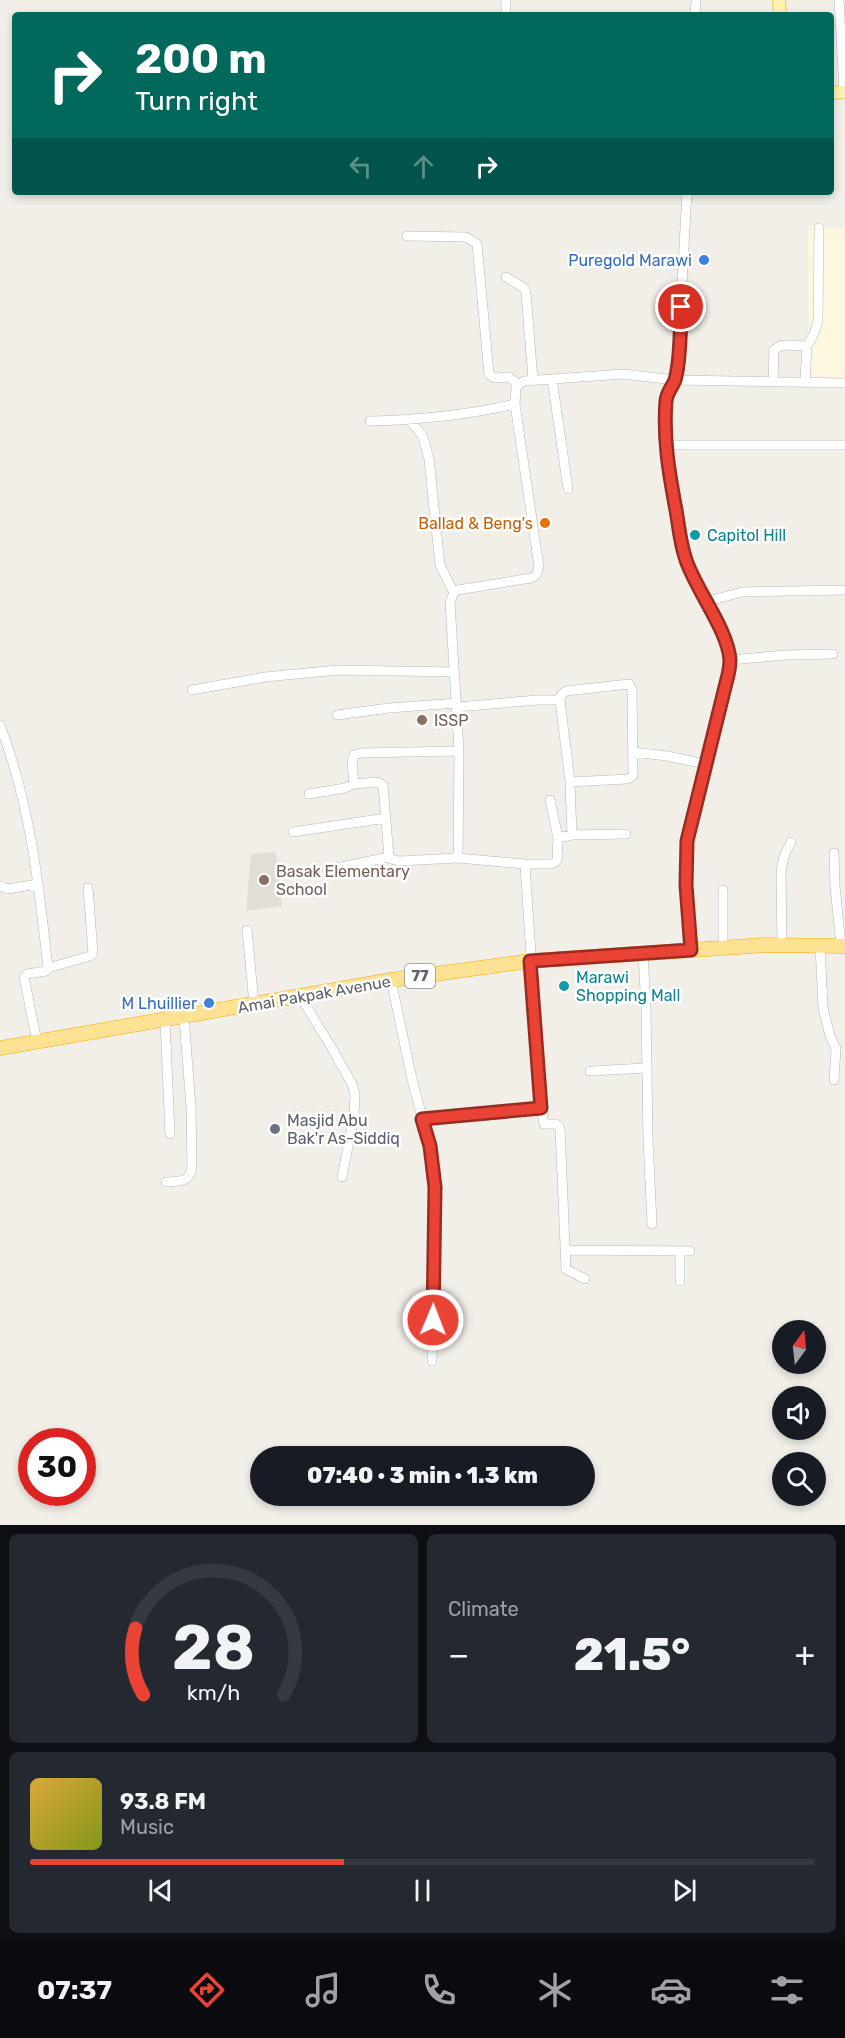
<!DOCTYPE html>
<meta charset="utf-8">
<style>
body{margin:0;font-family:Rubik,sans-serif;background:#242831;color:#f1f3f6;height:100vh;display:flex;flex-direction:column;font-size:22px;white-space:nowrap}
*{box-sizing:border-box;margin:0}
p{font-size:20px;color:#9ea1a6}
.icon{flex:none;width:33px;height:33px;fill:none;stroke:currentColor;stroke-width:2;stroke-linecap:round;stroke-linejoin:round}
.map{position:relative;height:1525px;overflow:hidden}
.drawer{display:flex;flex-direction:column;gap:9px;padding:9px;background:#0d0f14;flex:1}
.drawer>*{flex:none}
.hud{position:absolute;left:12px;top:12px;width:822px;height:183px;border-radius:6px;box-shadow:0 3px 9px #0003;background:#00695c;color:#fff;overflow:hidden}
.needle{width:39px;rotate:15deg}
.tools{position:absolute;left:772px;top:1320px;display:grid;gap:12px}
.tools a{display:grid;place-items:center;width:54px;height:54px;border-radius:50%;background:#171b24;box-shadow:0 3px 9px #0003;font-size:30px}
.speed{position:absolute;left:18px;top:1428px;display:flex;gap:12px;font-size:30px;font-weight:700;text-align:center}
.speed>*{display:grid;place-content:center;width:78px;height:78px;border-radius:50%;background:#171b24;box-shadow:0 3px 9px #0003;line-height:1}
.speed .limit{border:9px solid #d22;background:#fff;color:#111}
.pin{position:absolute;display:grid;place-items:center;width:51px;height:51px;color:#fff;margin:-26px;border:3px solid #fff;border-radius:50%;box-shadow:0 2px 6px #0007}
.me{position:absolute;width:66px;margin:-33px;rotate:1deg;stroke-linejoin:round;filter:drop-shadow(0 0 4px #0008)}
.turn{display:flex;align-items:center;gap:21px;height:126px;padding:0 24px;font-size:27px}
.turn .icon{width:78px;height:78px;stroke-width:2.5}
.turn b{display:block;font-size:42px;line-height:51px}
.lanes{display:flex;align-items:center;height:57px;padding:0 24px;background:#0003;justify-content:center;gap:30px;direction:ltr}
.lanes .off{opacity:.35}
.big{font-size:45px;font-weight:800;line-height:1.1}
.drawer .card{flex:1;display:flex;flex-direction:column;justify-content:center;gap:9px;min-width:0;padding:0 21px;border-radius:9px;background:#242831}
.drawer .dial{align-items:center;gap:0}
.dial svg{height:156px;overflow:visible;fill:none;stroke:#363941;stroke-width:7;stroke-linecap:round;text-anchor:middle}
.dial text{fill:#f1f3f6;stroke:none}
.song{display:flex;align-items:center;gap:18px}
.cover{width:72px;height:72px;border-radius:9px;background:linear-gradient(135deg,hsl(40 70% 55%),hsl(70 70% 35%))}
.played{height:6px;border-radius:3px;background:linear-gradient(90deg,#ea4335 40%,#363941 40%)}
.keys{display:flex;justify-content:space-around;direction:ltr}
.heat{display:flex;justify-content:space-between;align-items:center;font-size:33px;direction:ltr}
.drawer .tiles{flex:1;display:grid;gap:9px;grid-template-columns:1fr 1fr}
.card:last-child{grid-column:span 2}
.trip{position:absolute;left:250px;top:1446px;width:345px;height:60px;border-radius:30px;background:#171b24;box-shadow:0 3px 9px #0003;font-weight:800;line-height:60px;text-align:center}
.tabs{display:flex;height:96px;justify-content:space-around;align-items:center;background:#090b0e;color:#9ea1a6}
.tabs .icon{width:42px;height:42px}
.tabs .on{color:#ea4335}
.tabs b{font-size:27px;color:#f1f3f6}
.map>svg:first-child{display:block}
.commercial{fill:#fef7e0}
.education{fill:#e1ded6}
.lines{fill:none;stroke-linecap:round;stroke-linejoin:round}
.minor-casing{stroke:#b5b8bc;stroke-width:10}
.major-casing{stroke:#f2c960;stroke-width:14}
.highway-casing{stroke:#f9ab00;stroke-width:15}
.minor{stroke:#fff;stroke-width:9}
.major{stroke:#fff2af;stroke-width:12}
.highway{stroke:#fde293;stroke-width:14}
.route-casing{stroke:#982c22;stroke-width:15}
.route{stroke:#ea4335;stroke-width:10}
.shop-dot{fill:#3f7fe0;stroke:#fff;stroke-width:2}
.food-dot{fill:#e8710a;stroke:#fff;stroke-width:2}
.culture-dot{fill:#0f9aa8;stroke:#fff;stroke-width:2}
.education-dot{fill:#8d6e63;stroke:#fff;stroke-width:2}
.worship-dot{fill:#6b7280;stroke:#fff;stroke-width:2}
.labels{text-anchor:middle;stroke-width:5;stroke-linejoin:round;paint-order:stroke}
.shield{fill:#fff;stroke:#8f9295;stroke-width:1.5}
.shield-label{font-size:15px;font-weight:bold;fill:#5f6368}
.shop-label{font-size:16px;fill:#366cbe;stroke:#fff;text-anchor:end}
.food-label{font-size:16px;fill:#c56008;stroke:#fff;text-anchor:end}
.culture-label{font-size:16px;fill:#0d838f;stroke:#fff;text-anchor:start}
.education-label{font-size:16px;fill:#785e54;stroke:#fff;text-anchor:start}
.street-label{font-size:16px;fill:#5f6368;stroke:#fff}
.worship-label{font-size:16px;fill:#5b616d;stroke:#fff;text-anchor:start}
</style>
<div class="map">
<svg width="845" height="1525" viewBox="0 0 845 1525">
<rect width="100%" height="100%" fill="#f1efe8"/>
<path class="commercial" d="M808,225L845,229V380L809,378Z"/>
<path class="education" d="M276,852L282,906L246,911L251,854Z"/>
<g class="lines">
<g class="minor-casing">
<path id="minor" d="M506,0V15
M839,0L844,92
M695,15L696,0
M687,192L677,375C675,382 668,387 667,395C660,430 668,466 674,500C679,530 682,552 694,581C705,608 724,631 730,660L687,841L686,885L691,950
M407,236L466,237L477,244L489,374L494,378L509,377L518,384
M506,277L524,288L526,293L533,380
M552,379L568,489
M773,382L774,350L782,345L807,346
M805,382L807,346L814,334L818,321L819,228
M410,420L423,437L429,459L440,565L454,593
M370,421C419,420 467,415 515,404
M666,445H845
M705,602L742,592L845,590
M730,660L786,655L833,654
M192,690L265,677L338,670L455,672
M457,707L538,700H560
M337,715L389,708L457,703
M0,725C30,803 39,886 48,968L46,971L27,974L24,977L37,1042
M633,752L667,756L705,764
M309,794L345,788L354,784
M293,832L386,818
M572,835L626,834
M558,838L572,835L570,782L560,700L561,695L566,691L629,684L632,689L633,776L627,779L570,782
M834,853L835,886L841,946
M458,858L399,861L391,859L389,857L383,785L377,782L354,784L352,760L354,755L361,753L459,751
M525,864H552L557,861L558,838L550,800
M327,870L389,857
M0,886L7,889L38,884
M723,890V948
M247,930L254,1004
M782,945L781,872L784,856L791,842
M820,945L823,1008L830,1036L836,1048L834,1080
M643,953L646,1008L648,1138L652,1224
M48,968L90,956L93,953L88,888
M391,980L412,1079L432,1156L435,1187L432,1361
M300,996L330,1045L352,1084L355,1094L354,1116L342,1177
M165,1020L170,1134
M590,1071L646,1068
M541,1108L544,1124H556L560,1128L566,1269L585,1279
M422,1119L541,1108L525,864L458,858L459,751L450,602L454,593L458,590L531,578L536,575L539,567L515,404L516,387L524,381L623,374L675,380L845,383
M166,1182C179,1181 189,1183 192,1168L191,1107L184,1017
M566,1250L690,1251
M680,1281V1252"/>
</g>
<g class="major-casing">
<path id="major" d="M779,0L780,15
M831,93L845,92"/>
</g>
<g class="highway-casing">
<path id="highway" d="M0,1048L391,980L530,961L766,945L845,946"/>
</g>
<use href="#minor" class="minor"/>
<use href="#major" class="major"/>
<use href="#highway" class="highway"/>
</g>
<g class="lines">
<g class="route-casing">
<path id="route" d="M433,1320L435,1187L430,1146L422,1119L541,1108L530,961L691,950L686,885L687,841L726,683C728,676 730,668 730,660C728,630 696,590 686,560C680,543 679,527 676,510C669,473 663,438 666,401C667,390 675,385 676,376C681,354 680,329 681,307"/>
</g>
<use href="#route" class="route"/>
</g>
<g class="shop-dot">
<circle cx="704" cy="260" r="6"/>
<circle cx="209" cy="1003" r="6"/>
</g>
<circle class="food-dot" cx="545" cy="523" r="6"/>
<g class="culture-dot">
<circle cx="695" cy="535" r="6"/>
<circle cx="564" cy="986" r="6"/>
</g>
<g class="education-dot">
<circle cx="422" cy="720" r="6"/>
<circle cx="264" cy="880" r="6"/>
</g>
<circle class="worship-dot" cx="275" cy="1129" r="6"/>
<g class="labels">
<rect class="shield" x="405" y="964" width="30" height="24" rx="4.5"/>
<g class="shield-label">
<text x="420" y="981">77</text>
</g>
<g class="shop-label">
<text x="692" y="266">Puregold Marawi</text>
<text x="197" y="1009">M Lhuillier</text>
</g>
<g class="food-label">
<text x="533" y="529">Ballad &amp; Beng's</text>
</g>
<g class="culture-label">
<text x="707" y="541">Capitol Hill</text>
<text x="576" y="983">Marawi<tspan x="576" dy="18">Shopping Mall</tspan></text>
</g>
<g class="education-label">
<text x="434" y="726">ISSP</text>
<text x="276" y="877">Basak Elementary<tspan x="276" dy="18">School</tspan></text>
</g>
<g class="street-label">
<text transform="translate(314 994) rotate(-10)" y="6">Amai Pakpak Avenue</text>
</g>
<g class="worship-label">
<text x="287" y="1126">Masjid Abu<tspan x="287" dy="18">Bak'r As-Siddiq</tspan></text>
</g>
</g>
</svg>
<div class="tools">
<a><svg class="needle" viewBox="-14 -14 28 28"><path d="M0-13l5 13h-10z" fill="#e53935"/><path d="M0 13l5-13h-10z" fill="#9ea1a6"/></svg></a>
<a><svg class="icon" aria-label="sound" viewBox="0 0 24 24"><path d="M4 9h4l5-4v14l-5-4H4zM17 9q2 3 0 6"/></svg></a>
<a><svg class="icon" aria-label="search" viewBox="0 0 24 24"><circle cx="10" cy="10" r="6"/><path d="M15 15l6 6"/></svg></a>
</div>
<div class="speed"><div class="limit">30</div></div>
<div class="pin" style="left:681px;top:307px;background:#d93025"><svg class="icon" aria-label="arrive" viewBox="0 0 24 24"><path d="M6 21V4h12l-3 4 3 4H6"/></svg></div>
<svg class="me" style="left:433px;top:1320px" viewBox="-20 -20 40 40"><circle r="17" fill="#ea4335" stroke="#fff" stroke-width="3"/><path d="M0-11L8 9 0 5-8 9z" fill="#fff"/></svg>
<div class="trip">07:40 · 3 min · 1.3 km</div>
<div class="hud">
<div class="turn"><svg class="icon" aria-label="right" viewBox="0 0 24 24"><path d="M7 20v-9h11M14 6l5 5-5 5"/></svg><div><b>200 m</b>Turn right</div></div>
<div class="lanes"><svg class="icon off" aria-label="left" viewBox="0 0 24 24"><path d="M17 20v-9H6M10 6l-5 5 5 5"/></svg><svg class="icon off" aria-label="ahead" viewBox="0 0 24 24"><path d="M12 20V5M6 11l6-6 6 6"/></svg><svg class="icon" aria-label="right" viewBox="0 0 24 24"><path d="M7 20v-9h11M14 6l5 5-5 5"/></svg></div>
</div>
</div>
<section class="drawer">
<div class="tiles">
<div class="card dial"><svg viewBox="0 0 100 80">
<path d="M14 69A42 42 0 1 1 86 69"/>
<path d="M14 69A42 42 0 0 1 10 35" stroke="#ea4335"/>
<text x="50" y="56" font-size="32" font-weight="700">28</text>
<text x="50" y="72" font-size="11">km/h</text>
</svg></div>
<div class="card"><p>Climate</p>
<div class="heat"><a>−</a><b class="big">21.5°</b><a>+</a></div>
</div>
<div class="card">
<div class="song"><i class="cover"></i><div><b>93.8 FM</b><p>Music</p></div></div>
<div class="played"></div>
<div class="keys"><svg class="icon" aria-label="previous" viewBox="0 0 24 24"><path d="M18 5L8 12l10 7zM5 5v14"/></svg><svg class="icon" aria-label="pause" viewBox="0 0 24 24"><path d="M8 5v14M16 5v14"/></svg><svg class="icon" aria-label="next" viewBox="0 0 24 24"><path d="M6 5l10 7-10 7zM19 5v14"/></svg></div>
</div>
</div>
</section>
<nav class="tabs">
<b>07:37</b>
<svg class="icon on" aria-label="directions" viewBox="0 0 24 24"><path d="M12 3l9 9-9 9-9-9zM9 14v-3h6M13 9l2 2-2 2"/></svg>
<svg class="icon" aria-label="music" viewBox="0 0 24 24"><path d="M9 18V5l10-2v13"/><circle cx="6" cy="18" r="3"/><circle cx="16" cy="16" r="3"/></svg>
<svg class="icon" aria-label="phone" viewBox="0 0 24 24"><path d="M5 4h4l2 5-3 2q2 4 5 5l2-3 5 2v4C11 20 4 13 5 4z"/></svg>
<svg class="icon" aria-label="climate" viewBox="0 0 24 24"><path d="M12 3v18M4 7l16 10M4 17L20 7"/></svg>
<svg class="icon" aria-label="car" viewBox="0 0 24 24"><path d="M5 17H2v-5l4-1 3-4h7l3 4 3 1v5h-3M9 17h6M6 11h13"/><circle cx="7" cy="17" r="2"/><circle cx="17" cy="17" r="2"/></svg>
<svg class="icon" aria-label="filters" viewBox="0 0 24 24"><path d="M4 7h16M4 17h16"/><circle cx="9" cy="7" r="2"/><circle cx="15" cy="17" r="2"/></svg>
</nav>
